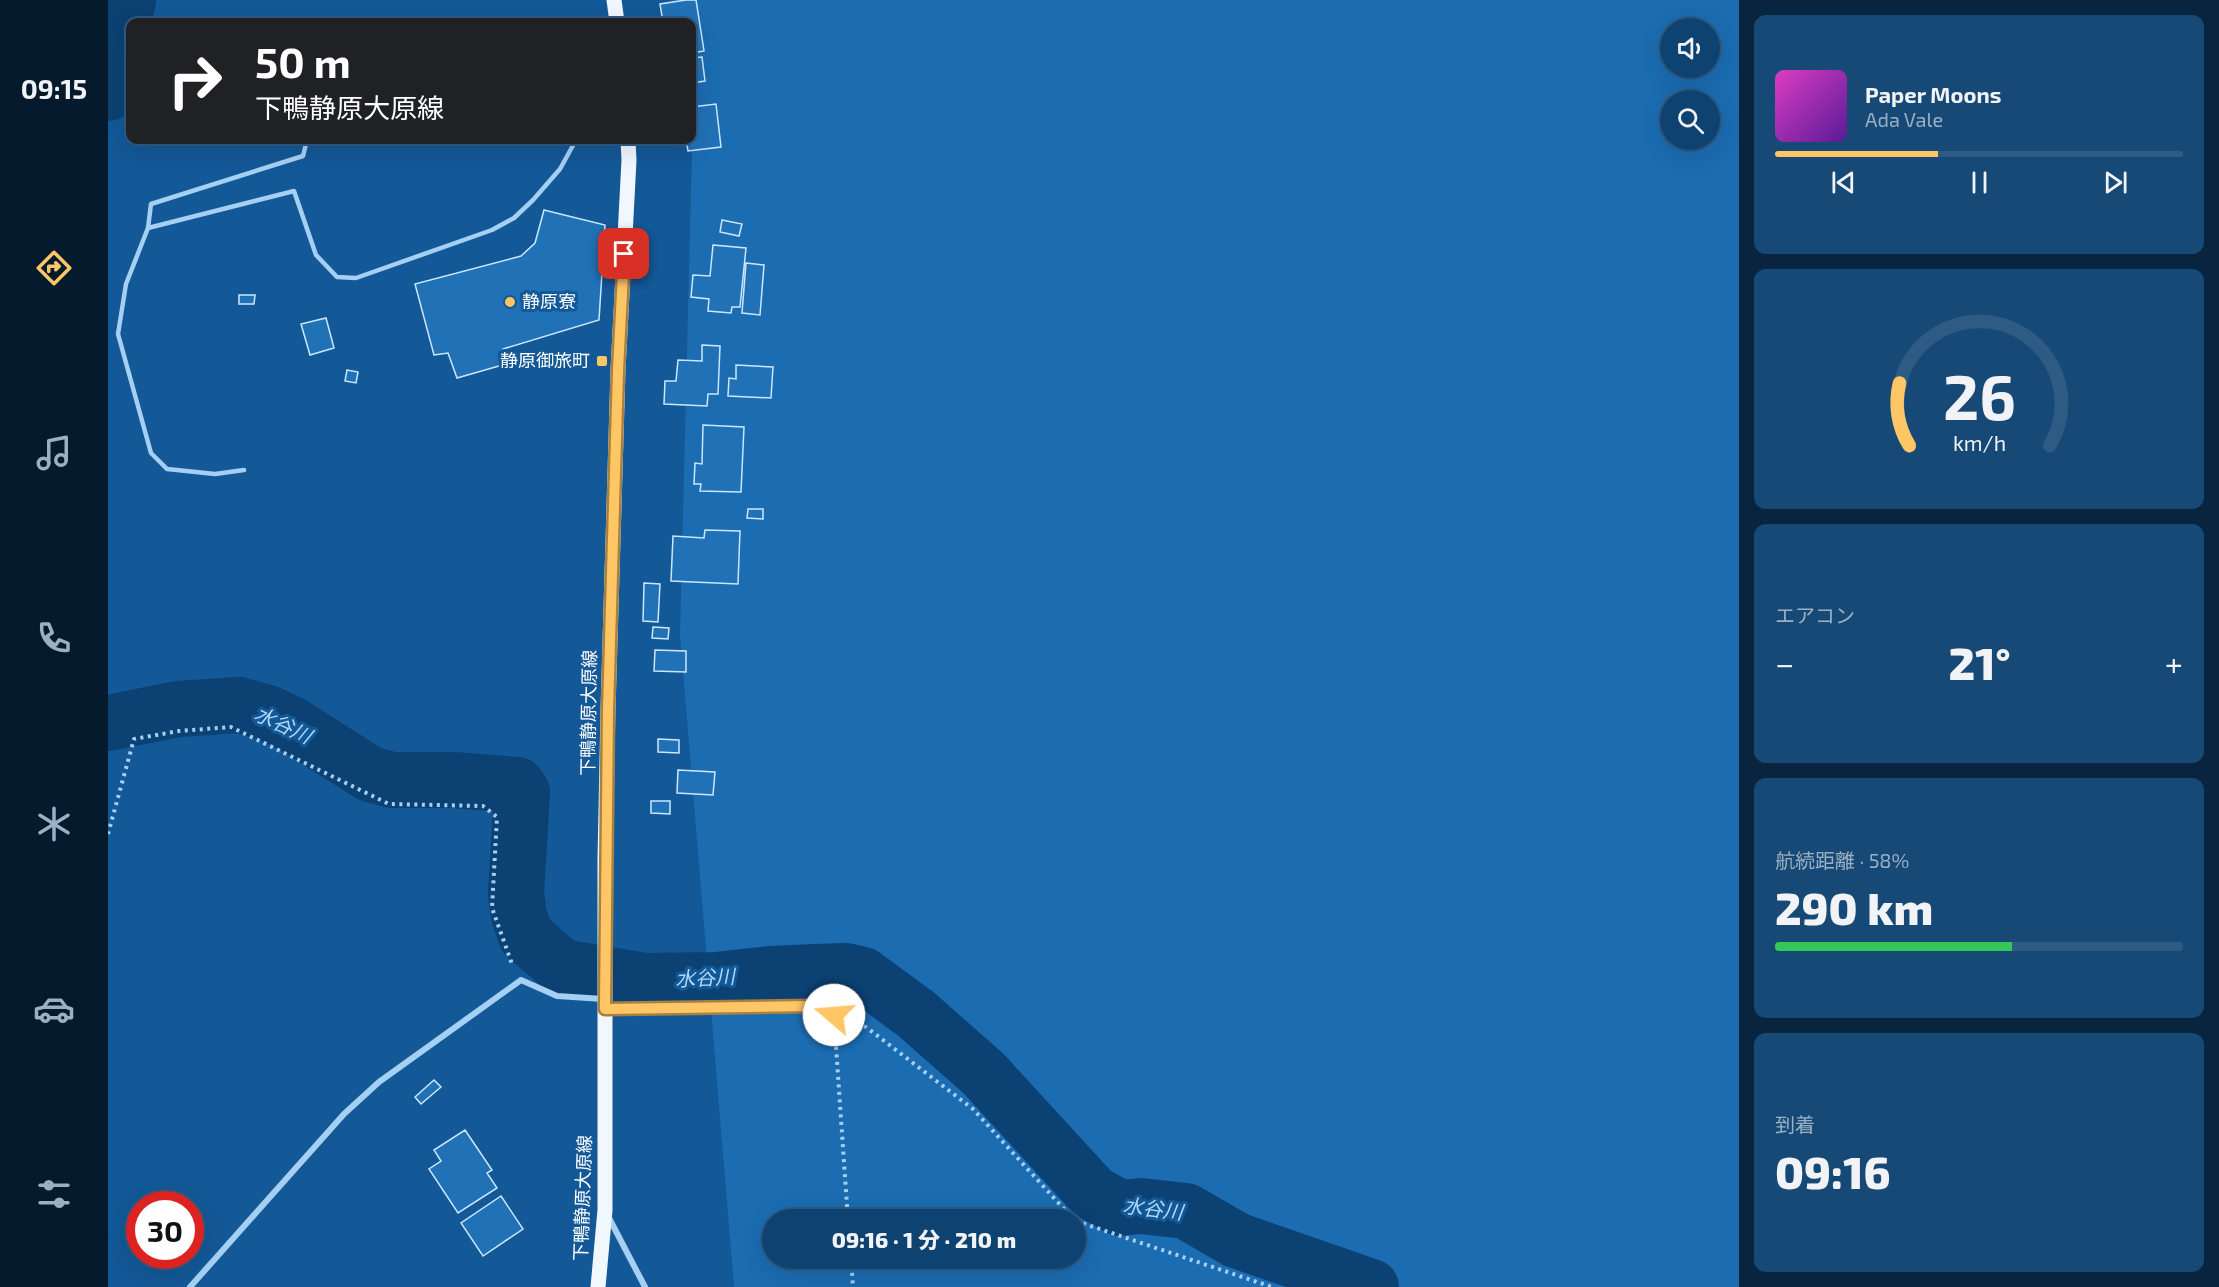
<!DOCTYPE html>
<html lang="ja">
<meta charset="utf-8">
<style>
body{margin:0;font-family:"Exo 2","Noto Sans JP",sans-serif;background:#174976;color:#f1f3f6;height:100vh;display:flex;flex-direction:column;font-size:22px;white-space:nowrap}
*{box-sizing:border-box;margin:0}
p{font-size:20px;color:#9bb0c3}
.icon{flex:none;width:33px;height:33px;fill:none;stroke:currentColor;stroke-width:2;stroke-linecap:round;stroke-linejoin:round}
.map{position:relative;flex:1;overflow:hidden}
.panel{display:flex;flex-direction:column;gap:15px;padding:15px;background:#08243e;width:480px}
.panel>*{flex:none}
.hud{position:absolute;left:18px;top:18px;width:570px;height:126px;border-radius:12px;box-shadow:0 6px 24px #0002,0 0 0 2px #2e5b84;background:#202124;color:#fff;overflow:hidden}
.tools{position:absolute;left:1552px;top:18px;display:grid;gap:12px}
.tools a{display:grid;place-items:center;width:60px;height:60px;border-radius:50%;background:#0e4271;box-shadow:0 6px 24px #0002,0 0 0 2px #2e5b84;font-size:30px}
.speed{position:absolute;left:18px;top:1191px;display:flex;gap:12px;font-size:30px;font-weight:700;text-align:center}
.speed>*{display:grid;place-content:center;width:78px;height:78px;border-radius:50%;background:#0e4271;box-shadow:0 6px 24px #0002,0 0 0 2px #2e5b84;line-height:1}
.speed .limit{border:9px solid #d22;background:#fff;color:#111}
.pin{position:absolute;display:grid;place-items:center;width:51px;height:51px;color:#fff;margin:-26px;border-radius:12px;box-shadow:0 3px 9px #0006}
.me{position:absolute;width:66px;margin:-33px;rotate:288deg;stroke-linejoin:round;filter:drop-shadow(0 0 4px #0008)}
.turn{display:flex;align-items:center;gap:21px;height:126px;padding:0 30px;font-size:27px}
.turn .icon{width:78px;height:78px;stroke-width:2.5}
.turn b{display:block;font-size:42px;line-height:51px}
.big{font-size:45px;font-weight:800;line-height:1.1}
.panel .widget{flex:1;display:flex;flex-direction:column;justify-content:center;gap:9px;min-width:0;padding:0 21px;border-radius:12px;background:#174976}
.panel .dial{align-items:center;gap:0}
.dial svg{height:156px;overflow:visible;fill:none;stroke:#2e5b84;stroke-width:7;stroke-linecap:round;text-anchor:middle}
.dial text{fill:#f1f3f6;stroke:none}
.song{display:flex;align-items:center;gap:18px}
.cover{width:72px;height:72px;border-radius:9px;background:linear-gradient(135deg,hsl(310 70% 55%),hsl(270 70% 35%))}
.played{height:6px;border-radius:3px;background:linear-gradient(90deg,#ffc666 40%,#2e5b84 40%)}
.keys{display:flex;justify-content:space-around;direction:ltr}
.heat{display:flex;justify-content:space-between;align-items:center;font-size:33px;direction:ltr}
.charge{height:9px;border-radius:4px;background:linear-gradient(90deg,#34c759 58%,#2e5b84 0)}
.trip{position:absolute;left:654px;top:1209px;width:324px;height:60px;border-radius:30px;background:#0e4271;box-shadow:0 6px 24px #0002,0 0 0 2px #2e5b84;font-weight:800;line-height:60px;text-align:center}
main{display:flex;flex:1;min-height:0}
.dock{display:flex;flex-direction:column;width:108px;justify-content:space-around;align-items:center;background:#061a2d;color:#9bb0c3}
.dock .icon{width:42px;height:42px}
.dock .current{color:#ffc666}
.dock b{font-size:27px;color:#f1f3f6}
.map>svg:first-child{display:block}
.green{fill:#1b6cb1;fill-rule:evenodd}
.lines{fill:none;stroke-linecap:round;stroke-linejoin:round}
.river{stroke:#0c4173;stroke-width:56}
.building{fill:#2171b6;stroke:#cce7fd;stroke-width:1.5}
.path{stroke:#a5cff3;stroke-width:4;stroke-dasharray:3 4.5;stroke-linecap:butt}
.service{stroke:#a5cff3;stroke-width:4.5}
.minor{stroke:#a5cff3;stroke-width:6}
.primary{stroke:#f0f7ff;stroke-width:15}
.route-casing{stroke:#a68142;stroke-width:15}
.route{stroke:#ffc666;stroke-width:10}
.poi-dot{fill:#ffc666;stroke:#135897;stroke-width:2}
.labels{text-anchor:middle;stroke-width:6;stroke-linejoin:round;paint-order:stroke}
.poi-label{font-size:18px;fill:#fff;stroke:#135897;text-anchor:start}
.street-label{font-size:18px;fill:#fff;stroke:#135897}
.water-label{font-size:20px;font-style:italic;fill:#b1d8f9;stroke:#135897}
</style>
<main>
<nav class="dock">
<b>09:15</b>
<svg class="icon current" aria-label="directions" viewBox="0 0 24 24"><path d="M12 3l9 9-9 9-9-9zM9 14v-3h6M13 9l2 2-2 2"/></svg>
<svg class="icon" aria-label="music" viewBox="0 0 24 24"><path d="M9 18V5l10-2v13"/><circle cx="6" cy="18" r="3"/><circle cx="16" cy="16" r="3"/></svg>
<svg class="icon" aria-label="phone" viewBox="0 0 24 24"><path d="M5 4h4l2 5-3 2q2 4 5 5l2-3 5 2v4C11 20 4 13 5 4z"/></svg>
<svg class="icon" aria-label="climate" viewBox="0 0 24 24"><path d="M12 3v18M4 7l16 10M4 17L20 7"/></svg>
<svg class="icon" aria-label="car" viewBox="0 0 24 24"><path d="M5 17H2v-5l4-1 3-4h7l3 4 3 1v5h-3M9 17h6M6 11h13"/><circle cx="7" cy="17" r="2"/><circle cx="17" cy="17" r="2"/></svg>
<svg class="icon" aria-label="filters" viewBox="0 0 24 24"><path d="M4 7h16M4 17h16"/><circle cx="9" cy="7" r="2"/><circle cx="15" cy="17" r="2"/></svg>
</nav>
<div class="map">
<svg width="1631" height="1287" viewBox="0 0 1631 1287">
<rect width="100%" height="100%" fill="#135897"/>
<path class="green" d="M565,0H1631V1287H626L572,635L584,149V22H568ZM1563,28H1602V68H1563ZM1563,100H1602V140H1563ZM664,1220H968V1258H664Z"/>
<g class="lines">
<path class="river" d="M0,93L20,0
M0,723L70,709L131,705L160,713L185,725L262,774L284,780H345L409,785L414,792L408,893L411,916L418,936L454,967L538,981L608,980L662,974L708,972L738,971L755,975L808,1014L876,1074L985,1193L1012,1208L1033,1206L1078,1211L1128,1240L1263,1287"/>
</g>
<path class="building" d="M578,0H588L596,51L584,53V22H555L552,4Z
M594,57L597,81L584,83V58Z
M608,104L613,147L580,151L578,140H584V107Z
M436,210L497,225L491,320L395,349L398,364L349,378L340,353L326,355L307,284L413,256L427,243Z
M614,220L634,224L631,236L612,232Z
M605,245L638,248L632,307H624L623,313L600,311L601,299L583,297L585,275L602,276Z
M638,263L656,265L652,315L634,313Z
M131,295H147L146,304H131Z
M218,318L226,348L202,355L193,324Z
M594,345L612,346L610,394H600L599,406L556,404L557,381H568L570,360L594,361Z
M628,365L665,367L663,398L620,396L621,378L628,379Z
M239,370L250,372L248,383L237,381Z
M595,425L636,427L633,492L592,491L593,484H586L587,463L594,464Z
M640,509H655V519L639,518Z
M597,530L632,531L630,584L563,581L565,536L596,538Z
M536,583L552,584L550,622L535,621Z
M545,627L561,628L560,639L544,638Z
M547,650L578,651V672L546,671Z
M550,739L571,740V753L550,752Z
M570,770L607,772L605,795L569,793Z
M543,801H562V814L543,813Z
M326,1080L333,1087L313,1104L307,1097Z
M357,1130L384,1170L379,1173L389,1188L350,1213L321,1169L333,1161L326,1150Z
M393,1196L415,1229L375,1256L353,1223Z"/>
<g class="lines">
<path class="path" d="M0,834L26,739L71,731L123,727L281,804L375,806L389,817L384,908L404,964
M742,1021L758,1027L865,1109L966,1220
M727,1032L740,1220
M968,1221L1164,1287
M743,1258L745,1287"/>
<path class="service" d="M199,140L195,156L43,204L40,228L186,191L208,255L229,277L248,278L384,230L406,218L425,200L452,169L468,140
M40,228L18,284L10,334L43,453L59,469L107,474L136,470"/>
<path class="minor" d="M498,1009L704,1006L726,1015
M500,1216L537,1287
M82,1287L236,1114L271,1082L413,980L449,996L495,999"/>
<path class="primary" d="M506,0L509,22
M490,1287L497,1210V859L500,710L510,370L521,160L520,140"/>
</g>
<g class="lines">
<g class="route-casing">
<path id="route" d="M516,254L510,370L500,710L497,1009L704,1006L726,1015"/>
</g>
<use href="#route" class="route"/>
</g>
<g class="poi-dot">
<circle cx="402" cy="302" r="6"/>
<rect x="488" y="355" width="12" height="12" rx="3"/>
</g>
<g class="labels">
<g class="poi-label">
<text x="414" y="308">静原寮</text>
<text x="482" y="367" text-anchor="end">静原御旅町</text>
</g>
<g class="street-label">
<text transform="translate(481 713) rotate(-89)" y="6">下鴨静原大原線</text>
<text transform="translate(475 1198) rotate(-88)" y="6">下鴨静原大原線</text>
</g>
<g class="water-label">
<text transform="translate(175 725) rotate(25)" y="7">水谷川</text>
<text transform="translate(597 978) rotate(-3)" y="7">水谷川</text>
<text transform="translate(1045 1209) rotate(7)" y="7">水谷川</text>
</g>
</g>
</svg>
<div class="tools">
<a><svg class="icon" aria-label="sound" viewBox="0 0 24 24"><path d="M4 9h4l5-4v14l-5-4H4zM17 9q2 3 0 6"/></svg></a>
<a><svg class="icon" aria-label="search" viewBox="0 0 24 24"><circle cx="10" cy="10" r="6"/><path d="M15 15l6 6"/></svg></a>
</div>
<div class="speed"><div class="limit">30</div></div>
<div class="pin" style="left:516px;top:254px;background:#d93025"><svg class="icon" aria-label="arrive" viewBox="0 0 24 24"><path d="M6 21V4h12l-3 4 3 4H6"/></svg></div>
<svg class="me" style="left:726px;top:1015px" viewBox="-20 -20 40 40"><circle r="19" fill="#fff"/><path d="M0-13L10 11 0 6-10 11z" fill="#ffc666"/></svg>
<div class="trip">09:16 · 1 分 · 210 m</div>
<div class="hud">
<div class="turn"><svg class="icon" aria-label="right" viewBox="0 0 24 24"><path d="M7 20v-9h11M14 6l5 5-5 5"/></svg><div><b>50 m</b>下鴨静原大原線</div></div>
</div>
</div>
<section class="panel">
<div class="widget">
<div class="song"><i class="cover"></i><div><b>Paper Moons</b><p>Ada Vale</p></div></div>
<div class="played"></div>
<div class="keys"><svg class="icon" aria-label="previous" viewBox="0 0 24 24"><path d="M18 5L8 12l10 7zM5 5v14"/></svg><svg class="icon" aria-label="pause" viewBox="0 0 24 24"><path d="M8 5v14M16 5v14"/></svg><svg class="icon" aria-label="next" viewBox="0 0 24 24"><path d="M6 5l10 7-10 7zM19 5v14"/></svg></div>
</div>
<div class="widget dial"><svg viewBox="0 0 100 80">
<path d="M14 69A42 42 0 1 1 86 69"/>
<path d="M14 69A42 42 0 0 1 9 37" stroke="#ffc666"/>
<text x="50" y="56" font-size="32" font-weight="700">26</text>
<text x="50" y="72" font-size="11">km/h</text>
</svg></div>
<div class="widget"><p>エアコン</p>
<div class="heat"><a>−</a><b class="big">21°</b><a>+</a></div>
</div>
<div class="widget"><p>航続距離 · 58%</p><b class="big">290 km</b><div class="charge"></div></div>
<div class="widget"><p>到着</p><b class="big">09:16</b></div>
</section>
</main>
